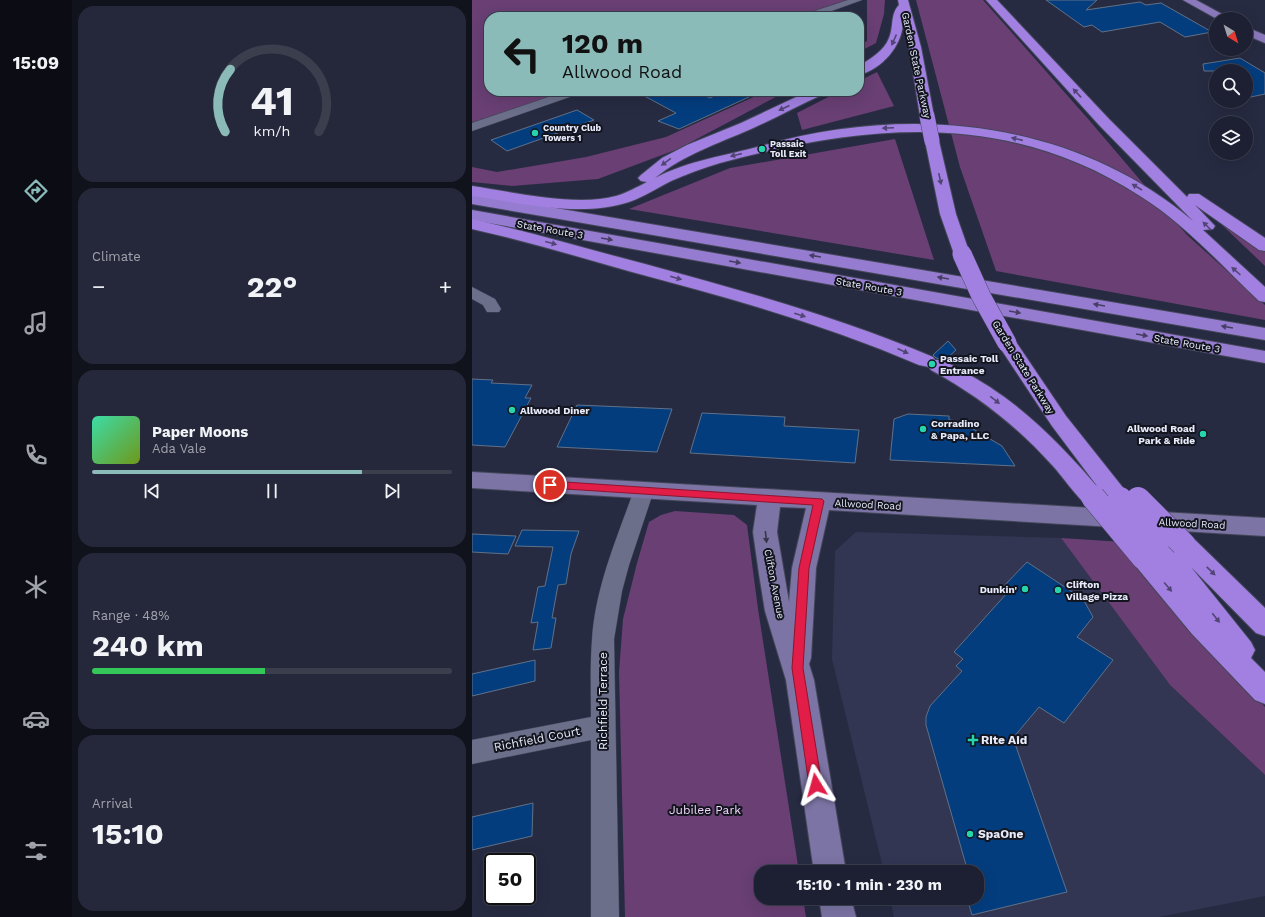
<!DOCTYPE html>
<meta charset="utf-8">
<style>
body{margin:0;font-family:"Work Sans",sans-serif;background:#25283a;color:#f1f3f6;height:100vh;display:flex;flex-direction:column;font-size:15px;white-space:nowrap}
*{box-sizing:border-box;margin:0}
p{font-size:13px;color:#a0a3ac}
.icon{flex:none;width:22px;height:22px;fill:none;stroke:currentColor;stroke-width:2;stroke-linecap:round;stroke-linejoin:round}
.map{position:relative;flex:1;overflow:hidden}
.side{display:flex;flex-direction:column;gap:6px;padding:6px;background:#10121c;width:400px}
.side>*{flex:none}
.banner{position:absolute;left:12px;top:12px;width:380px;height:84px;border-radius:16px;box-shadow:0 4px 16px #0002,0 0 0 1px #3b3e4d;background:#8bbbb9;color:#111;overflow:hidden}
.needle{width:26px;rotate:142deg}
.tools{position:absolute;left:737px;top:12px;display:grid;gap:8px}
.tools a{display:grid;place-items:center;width:44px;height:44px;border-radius:50%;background:#1d2032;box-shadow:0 4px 16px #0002,0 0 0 1px #3b3e4d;font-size:20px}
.speed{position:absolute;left:12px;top:853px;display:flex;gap:8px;font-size:20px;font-weight:700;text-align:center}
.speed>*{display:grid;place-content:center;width:52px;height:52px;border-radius:50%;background:#1d2032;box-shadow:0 4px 16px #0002,0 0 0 1px #3b3e4d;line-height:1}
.speed .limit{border:2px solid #111;border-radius:6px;background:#fff;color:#111}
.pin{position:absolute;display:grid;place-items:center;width:34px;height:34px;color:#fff;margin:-17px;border:2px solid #fff;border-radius:50%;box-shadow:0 1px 4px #0007}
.me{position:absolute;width:44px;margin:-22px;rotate:352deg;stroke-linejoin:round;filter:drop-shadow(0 0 3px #0008)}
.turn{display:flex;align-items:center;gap:14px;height:84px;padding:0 12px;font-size:18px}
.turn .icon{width:52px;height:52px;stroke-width:2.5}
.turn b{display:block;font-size:28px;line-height:34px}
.big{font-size:30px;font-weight:700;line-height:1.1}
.side .widget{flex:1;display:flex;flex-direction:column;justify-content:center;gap:6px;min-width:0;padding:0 14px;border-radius:16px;background:#25283a}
.side .dial{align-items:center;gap:0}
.dial svg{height:104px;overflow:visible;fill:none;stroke:#3b3e4d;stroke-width:7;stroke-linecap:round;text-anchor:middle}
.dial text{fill:#f1f3f6;stroke:none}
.song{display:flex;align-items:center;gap:12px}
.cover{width:48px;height:48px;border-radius:6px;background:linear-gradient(135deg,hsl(160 70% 55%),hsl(80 70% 35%))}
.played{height:4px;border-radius:2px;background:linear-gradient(90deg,#8bbbb9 75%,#3b3e4d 75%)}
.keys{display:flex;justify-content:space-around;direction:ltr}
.heat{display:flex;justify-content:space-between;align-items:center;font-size:22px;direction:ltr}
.charge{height:6px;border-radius:3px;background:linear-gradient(90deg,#34c759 48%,#3b3e4d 0)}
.trip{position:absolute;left:282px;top:865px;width:230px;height:40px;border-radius:16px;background:#1d2032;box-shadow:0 4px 16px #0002,0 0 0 1px #3b3e4d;font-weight:700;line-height:40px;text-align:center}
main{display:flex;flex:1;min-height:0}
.menu{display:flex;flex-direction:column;width:72px;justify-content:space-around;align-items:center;background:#0c0d14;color:#a0a3ac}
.menu .icon{width:28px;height:28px}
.menu .on{color:#8bbbb9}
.menu b{font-size:18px;color:#f1f3f6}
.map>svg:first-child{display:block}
.built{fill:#333653}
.green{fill:#693f74}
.building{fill:#043d7e;stroke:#607188}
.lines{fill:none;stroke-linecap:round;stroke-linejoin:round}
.minor-casing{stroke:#44475a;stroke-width:1}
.secondary-casing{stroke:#44475a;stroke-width:2}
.primary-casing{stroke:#44475a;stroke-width:2}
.trunk-casing{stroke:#44475a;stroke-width:2}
.motorway-casing{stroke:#44475a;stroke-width:2}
.minor{fill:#6b6f8a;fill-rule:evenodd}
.secondary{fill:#7b74a4;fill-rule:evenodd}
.primary{fill:#8b79be;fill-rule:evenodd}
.trunk{fill:#967cd0;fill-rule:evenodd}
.motorway{fill:#a180e1;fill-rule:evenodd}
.motorway-bridge-far2-casing{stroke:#44475a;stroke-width:16;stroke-linecap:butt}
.motorway-bridge-far1-casing{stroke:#44475a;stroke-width:20;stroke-linecap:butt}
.motorway-bridge-casing{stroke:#44475a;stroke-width:25;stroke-linecap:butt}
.motorway-bridge-far2{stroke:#a180e1;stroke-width:15}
.motorway-bridge-far1{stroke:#a180e1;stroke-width:19}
.motorway-bridge{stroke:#a180e1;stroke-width:24}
.oneway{fill:#524576}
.oneway2{fill:#473e65}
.oneway3{fill:#37364d}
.route{fill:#e11d48;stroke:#92132f}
.poi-dot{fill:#26d5ae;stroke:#12141e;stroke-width:1.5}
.labels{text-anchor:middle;stroke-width:4;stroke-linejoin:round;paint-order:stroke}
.far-poi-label{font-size:9px;font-weight:bold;fill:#e7eaf9;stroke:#12141e;text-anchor:start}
.street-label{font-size:10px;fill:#e7eaf9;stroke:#12141e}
.poi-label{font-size:10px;font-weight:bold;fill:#e7eaf9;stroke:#12141e;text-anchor:start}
.near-street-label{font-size:12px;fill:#e7eaf9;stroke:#12141e}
.near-poi-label{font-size:12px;font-weight:bold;fill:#e7eaf9;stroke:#12141e;text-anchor:start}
.near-park-label{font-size:12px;fill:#f2d4fa;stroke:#12141e}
</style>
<main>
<nav class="menu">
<b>15:09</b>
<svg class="icon on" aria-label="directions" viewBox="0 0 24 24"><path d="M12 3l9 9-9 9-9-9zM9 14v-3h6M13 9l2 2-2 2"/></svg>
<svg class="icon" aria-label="music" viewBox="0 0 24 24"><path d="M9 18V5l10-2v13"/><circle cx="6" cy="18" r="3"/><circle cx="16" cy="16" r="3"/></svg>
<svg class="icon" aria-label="phone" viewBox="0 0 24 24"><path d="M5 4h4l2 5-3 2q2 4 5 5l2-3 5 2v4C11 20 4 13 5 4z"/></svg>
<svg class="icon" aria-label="climate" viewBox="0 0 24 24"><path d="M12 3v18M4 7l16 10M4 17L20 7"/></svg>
<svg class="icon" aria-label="car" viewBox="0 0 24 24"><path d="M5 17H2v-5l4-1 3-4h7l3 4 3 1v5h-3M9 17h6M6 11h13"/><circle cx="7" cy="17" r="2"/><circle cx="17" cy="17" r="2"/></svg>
<svg class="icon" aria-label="filters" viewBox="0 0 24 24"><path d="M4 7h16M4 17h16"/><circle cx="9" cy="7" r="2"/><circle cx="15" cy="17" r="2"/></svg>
</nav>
<section class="side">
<div class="widget dial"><svg viewBox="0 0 100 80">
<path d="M14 69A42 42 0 1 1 86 69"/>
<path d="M14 69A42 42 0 0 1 18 21" stroke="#8bbbb9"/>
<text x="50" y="56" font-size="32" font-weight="700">41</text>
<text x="50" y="72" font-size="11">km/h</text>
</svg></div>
<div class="widget"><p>Climate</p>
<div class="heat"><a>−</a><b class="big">22°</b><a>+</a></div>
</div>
<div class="widget">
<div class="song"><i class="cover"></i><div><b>Paper Moons</b><p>Ada Vale</p></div></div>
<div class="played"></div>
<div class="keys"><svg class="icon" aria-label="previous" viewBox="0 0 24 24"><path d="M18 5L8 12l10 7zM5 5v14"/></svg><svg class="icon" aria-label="pause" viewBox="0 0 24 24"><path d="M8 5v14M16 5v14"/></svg><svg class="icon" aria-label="next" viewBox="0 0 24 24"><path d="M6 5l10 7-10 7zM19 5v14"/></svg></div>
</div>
<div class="widget"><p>Range · 48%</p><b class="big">240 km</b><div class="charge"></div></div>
<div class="widget"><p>Arrival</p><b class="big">15:10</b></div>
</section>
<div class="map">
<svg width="793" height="917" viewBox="0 0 793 917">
<rect width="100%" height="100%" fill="#272b42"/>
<path class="built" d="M384,532L589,538L698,685L793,775V896L687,917H422L418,898H505V872H412L360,659L363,551Z"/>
<path class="green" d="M0,0H375L323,17H17V91H96L0,123Z
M395,0H413L412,14L404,43L387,52V45L395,41Z
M444,0H511L617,120L715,235L793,305V320L524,271L488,167Z
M405,72L422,106L330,130L325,113L368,91H387V81Z
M295,91H315L206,149L126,179L40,186L0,182V167L25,172L114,157L194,137Z
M423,139L462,260L157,209L258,168Z
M749,224L793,250V266Z
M203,511L262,515L275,525L286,609L327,872H289V898H331L334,917H153L147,672L151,619L165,563L177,522L189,515Z
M589,538L651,542L793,707V775L698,685Z"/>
<path class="building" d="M574,0H625L614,10L668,2L674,5L689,3L740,32L713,37L688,22L630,32L620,25L612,27Z
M768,58L793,73V94L774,98V71H732L731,64Z
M163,91H224L238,98L253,91H290L207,129L186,121L204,113Z
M105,110L122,120L35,151L19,140Z
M476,341L484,350L473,360L464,358L461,355Z
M0,379L21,380L19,383L60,385L53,398H59L33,447L0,445Z
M105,405L200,409L185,452L85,447Z
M230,413L313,417L312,426L387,430L383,463L218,453Z
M436,414L477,416V420L486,421L488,425L496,426L530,446L543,466L418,460L422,419Z
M50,530L107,531L99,554L94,584L86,585L80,618H84L79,648L61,650L66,622L59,623L66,587L73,586L81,547L43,546Z
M0,534L44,536L36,554L0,552Z
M555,562L611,599L621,617L605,637L641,660L592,723L567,707L541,738L595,892L500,915L495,898H505V872H496L454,725V717L458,706L490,671L484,666L491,659L482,652L536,592L530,588Z
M63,660V681L0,696V674Z
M61,803L60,836L0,850V817Z"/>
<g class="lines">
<g class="minor-casing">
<path id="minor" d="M376,0H390L343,17H328L330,15Z
M94,91H111L109,93L0,131V123Z
M0,287L23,299L29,309L27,312H15L11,305L0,299Z
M172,483L179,485L182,490L157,565L150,591L142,639L147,917H119V740L0,764V740L119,717C119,691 118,665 120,640C123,588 145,538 162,490L165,485Z"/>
</g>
<g class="secondary-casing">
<path id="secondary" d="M0,472L793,518V536L357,510L344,568L339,658L337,664L342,680L374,872H342L314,680L293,611L287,574L281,532L285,505L0,488ZM308,507L334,508L320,568L317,602L305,532Z
M347,898H379L384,917H350Z"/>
</g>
<g class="primary-casing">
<path id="primary" d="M711,0H724L759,19H745Z
M774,27L793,35V43L774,35Z"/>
</g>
<g class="trunk-casing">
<path id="trunk" d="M0,194L793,328V340L0,204Z
M0,210L793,351V363L0,220Z"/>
</g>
<g class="motorway-casing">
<path id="motorway" d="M426,0H436L449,47L462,116L460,119H450L448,116L437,47L431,23C430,46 410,69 387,75V66C398,59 412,51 417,38C422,27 418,14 427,5Z
M514,0H525L637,119L715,197L717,194H727L793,238V251L787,250L723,205L743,226L741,229L731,230L793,287V302L787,301C749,265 713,224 668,196C534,109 393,124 248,163C231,168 215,174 199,181C185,188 172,197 157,202C108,218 50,203 0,196V186C41,192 104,207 144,196C155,193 165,187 175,182L169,181L166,178L169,175L190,158L215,145L269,123L337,91H353L352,94C327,105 304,118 279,129C245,144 213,154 183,178C218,160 253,156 289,146C437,104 600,119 721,221L627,125Z
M460,137L465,138L467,141L484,214L498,254L496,258L490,259L484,258L482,254L468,214L453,141L455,138Z
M0,219C58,232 115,249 173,264C271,291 367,317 461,357L463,360C472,359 481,366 488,370C544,398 588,443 628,490L580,426L525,343L528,339L535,337L542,339L594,416L660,499L656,505C642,510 638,502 629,491L632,497L629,503C624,505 620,506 614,504C607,500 587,472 580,465C545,426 505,395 459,370L457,367L447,365C354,325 258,298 160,272C107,257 54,241 0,229Z
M685,534L694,536L699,543L702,537L711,534L720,537L793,608V636L784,633L719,567L779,642L783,650L779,658L793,672V704L783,700L720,634L662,564L659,557L662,550L671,547L676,549L673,543L676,536Z"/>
</g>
<use href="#minor" class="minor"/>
<use href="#secondary" class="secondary"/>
<use href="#primary" class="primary"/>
<use href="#trunk" class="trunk"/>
<use href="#motorway" class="motorway"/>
<g class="motorway-bridge-far2-casing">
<path id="motorway-bridge-far2" d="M455,116L460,141"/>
</g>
<g class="motorway-bridge-far1-casing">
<path id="motorway-bridge-far1" d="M490,254L509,296L535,343"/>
</g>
<g class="motorway-bridge-casing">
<path id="motorway-bridge" d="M621,497L671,557
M648,499L685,543
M666,499L711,544"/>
</g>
<use href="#motorway-bridge-far2" class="motorway-bridge-far2"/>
<use href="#motorway-bridge-far1" class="motorway-bridge-far1"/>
<use href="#motorway-bridge" class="motorway-bridge"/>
</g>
<defs><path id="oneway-solid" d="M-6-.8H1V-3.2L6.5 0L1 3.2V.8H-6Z"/></defs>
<g class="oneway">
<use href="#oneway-solid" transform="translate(422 40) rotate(114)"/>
<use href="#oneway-solid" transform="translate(605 93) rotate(-133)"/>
<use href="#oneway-solid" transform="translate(312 108) rotate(155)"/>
<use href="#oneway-solid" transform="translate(416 128) rotate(177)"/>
<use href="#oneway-solid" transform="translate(545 139) rotate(-167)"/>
<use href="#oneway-solid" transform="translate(264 155) rotate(167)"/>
<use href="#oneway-solid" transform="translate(194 162) rotate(144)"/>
<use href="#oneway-solid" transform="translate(468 179) rotate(78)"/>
<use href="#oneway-solid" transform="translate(665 187) rotate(-149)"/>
<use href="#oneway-solid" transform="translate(735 226) rotate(-135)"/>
<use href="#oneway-solid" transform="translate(79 243) rotate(15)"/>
<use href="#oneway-solid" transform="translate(764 271) rotate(-138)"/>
<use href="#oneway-solid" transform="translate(204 278) rotate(16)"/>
<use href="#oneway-solid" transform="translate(328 315) rotate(18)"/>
<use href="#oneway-solid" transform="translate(431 351) rotate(24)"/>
<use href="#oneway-solid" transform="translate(523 400) rotate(38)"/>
<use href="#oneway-solid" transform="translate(739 571) rotate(44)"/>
<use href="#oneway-solid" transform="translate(696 587) rotate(50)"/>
<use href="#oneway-solid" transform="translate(744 618) rotate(52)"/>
</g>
<g class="oneway2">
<use href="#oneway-solid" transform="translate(135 239) rotate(10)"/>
<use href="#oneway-solid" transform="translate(343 256) rotate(-171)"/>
<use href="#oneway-solid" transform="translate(263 262) rotate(10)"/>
<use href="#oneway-solid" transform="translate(471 278) rotate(-170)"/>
<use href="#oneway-solid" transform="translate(627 305) rotate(-170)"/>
<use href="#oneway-solid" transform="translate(543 312) rotate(10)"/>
<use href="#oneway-solid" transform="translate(755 327) rotate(-170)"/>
<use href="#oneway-solid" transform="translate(670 335) rotate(10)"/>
</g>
<use class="oneway3" href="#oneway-solid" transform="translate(294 537) rotate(84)"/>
<path class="route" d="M78,481L350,499L352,501L337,568L331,668L350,785L348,790L344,791L339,790L337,785L320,668L327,568L341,505L78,488L73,485Z"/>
<g class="poi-dot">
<circle cx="63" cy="133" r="4"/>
<circle cx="290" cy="149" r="4"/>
<circle cx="460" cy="364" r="4"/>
<circle cx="40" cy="410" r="4"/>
<circle cx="451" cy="429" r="4"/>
<circle cx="731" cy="434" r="4"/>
<circle cx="553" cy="589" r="4"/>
<circle cx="586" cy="590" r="4"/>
<path d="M499 734h4v4h4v4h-4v4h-4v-4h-4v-4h4z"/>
<circle cx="498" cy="834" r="4"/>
</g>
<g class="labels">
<g class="far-poi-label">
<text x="71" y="131">Country Club<tspan x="71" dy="10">Towers 1</tspan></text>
<text x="298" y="147">Passaic<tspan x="298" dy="10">Toll Exit</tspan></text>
</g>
<g class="street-label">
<text transform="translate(445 65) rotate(78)" y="4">Garden State Parkway</text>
<text transform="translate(78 229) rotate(10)" y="4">State Route 3</text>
<text transform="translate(397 286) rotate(10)" y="4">State Route 3</text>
<text transform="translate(715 343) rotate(10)" y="4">State Route 3</text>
<text transform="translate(552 367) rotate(58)" y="4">Garden State Parkway</text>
<text transform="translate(396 504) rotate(3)" y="4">Allwood Road</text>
<text transform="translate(720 523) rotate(3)" y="4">Allwood Road</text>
<text transform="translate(303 584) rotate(79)" y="4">Clifton Avenue</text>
</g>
<g class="poi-label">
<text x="468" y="362">Passaic Toll<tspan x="468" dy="12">Entrance</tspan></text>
<text x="48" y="414">Allwood Diner</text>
<text x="459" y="427">Corradino<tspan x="459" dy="12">&amp; Papa, LLC</tspan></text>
<text x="723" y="432" text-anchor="end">Allwood Road<tspan x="723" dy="12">Park &amp; Ride</tspan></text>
<text x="594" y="588">Clifton<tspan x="594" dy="12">Village Pizza</tspan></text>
<text x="545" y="593" text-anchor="end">Dunkin'</text>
</g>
<g class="near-street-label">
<text transform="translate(131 701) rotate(-90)" y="4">Richfield Terrace</text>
<text transform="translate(65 739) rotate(-11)" y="4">Richfield Court</text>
</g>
<g class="near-poi-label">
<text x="509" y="744">Rite Aid</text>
<text x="506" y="838">SpaOne</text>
</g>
<g class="near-park-label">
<text x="233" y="814">Jubilee Park</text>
</g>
</g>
</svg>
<div class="tools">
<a><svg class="needle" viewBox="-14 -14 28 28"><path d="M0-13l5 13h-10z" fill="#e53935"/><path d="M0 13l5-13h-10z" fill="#a0a3ac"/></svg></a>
<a><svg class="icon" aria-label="search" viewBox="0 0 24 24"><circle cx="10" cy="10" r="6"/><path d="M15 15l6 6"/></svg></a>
<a><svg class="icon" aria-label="layers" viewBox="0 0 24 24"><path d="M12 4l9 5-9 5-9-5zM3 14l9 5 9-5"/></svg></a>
</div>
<div class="speed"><div class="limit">50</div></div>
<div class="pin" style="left:78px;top:485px;background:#d93025"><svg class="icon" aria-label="arrive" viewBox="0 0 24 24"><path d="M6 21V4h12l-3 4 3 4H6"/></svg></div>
<svg class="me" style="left:344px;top:785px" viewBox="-20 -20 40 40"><path d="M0-17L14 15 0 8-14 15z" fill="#e11d48" stroke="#fff" stroke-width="4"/></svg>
<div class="trip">15:10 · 1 min · 230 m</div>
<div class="banner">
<div class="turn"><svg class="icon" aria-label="left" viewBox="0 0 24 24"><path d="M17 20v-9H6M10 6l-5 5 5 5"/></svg><div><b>120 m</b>Allwood Road</div></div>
</div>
</div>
</main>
